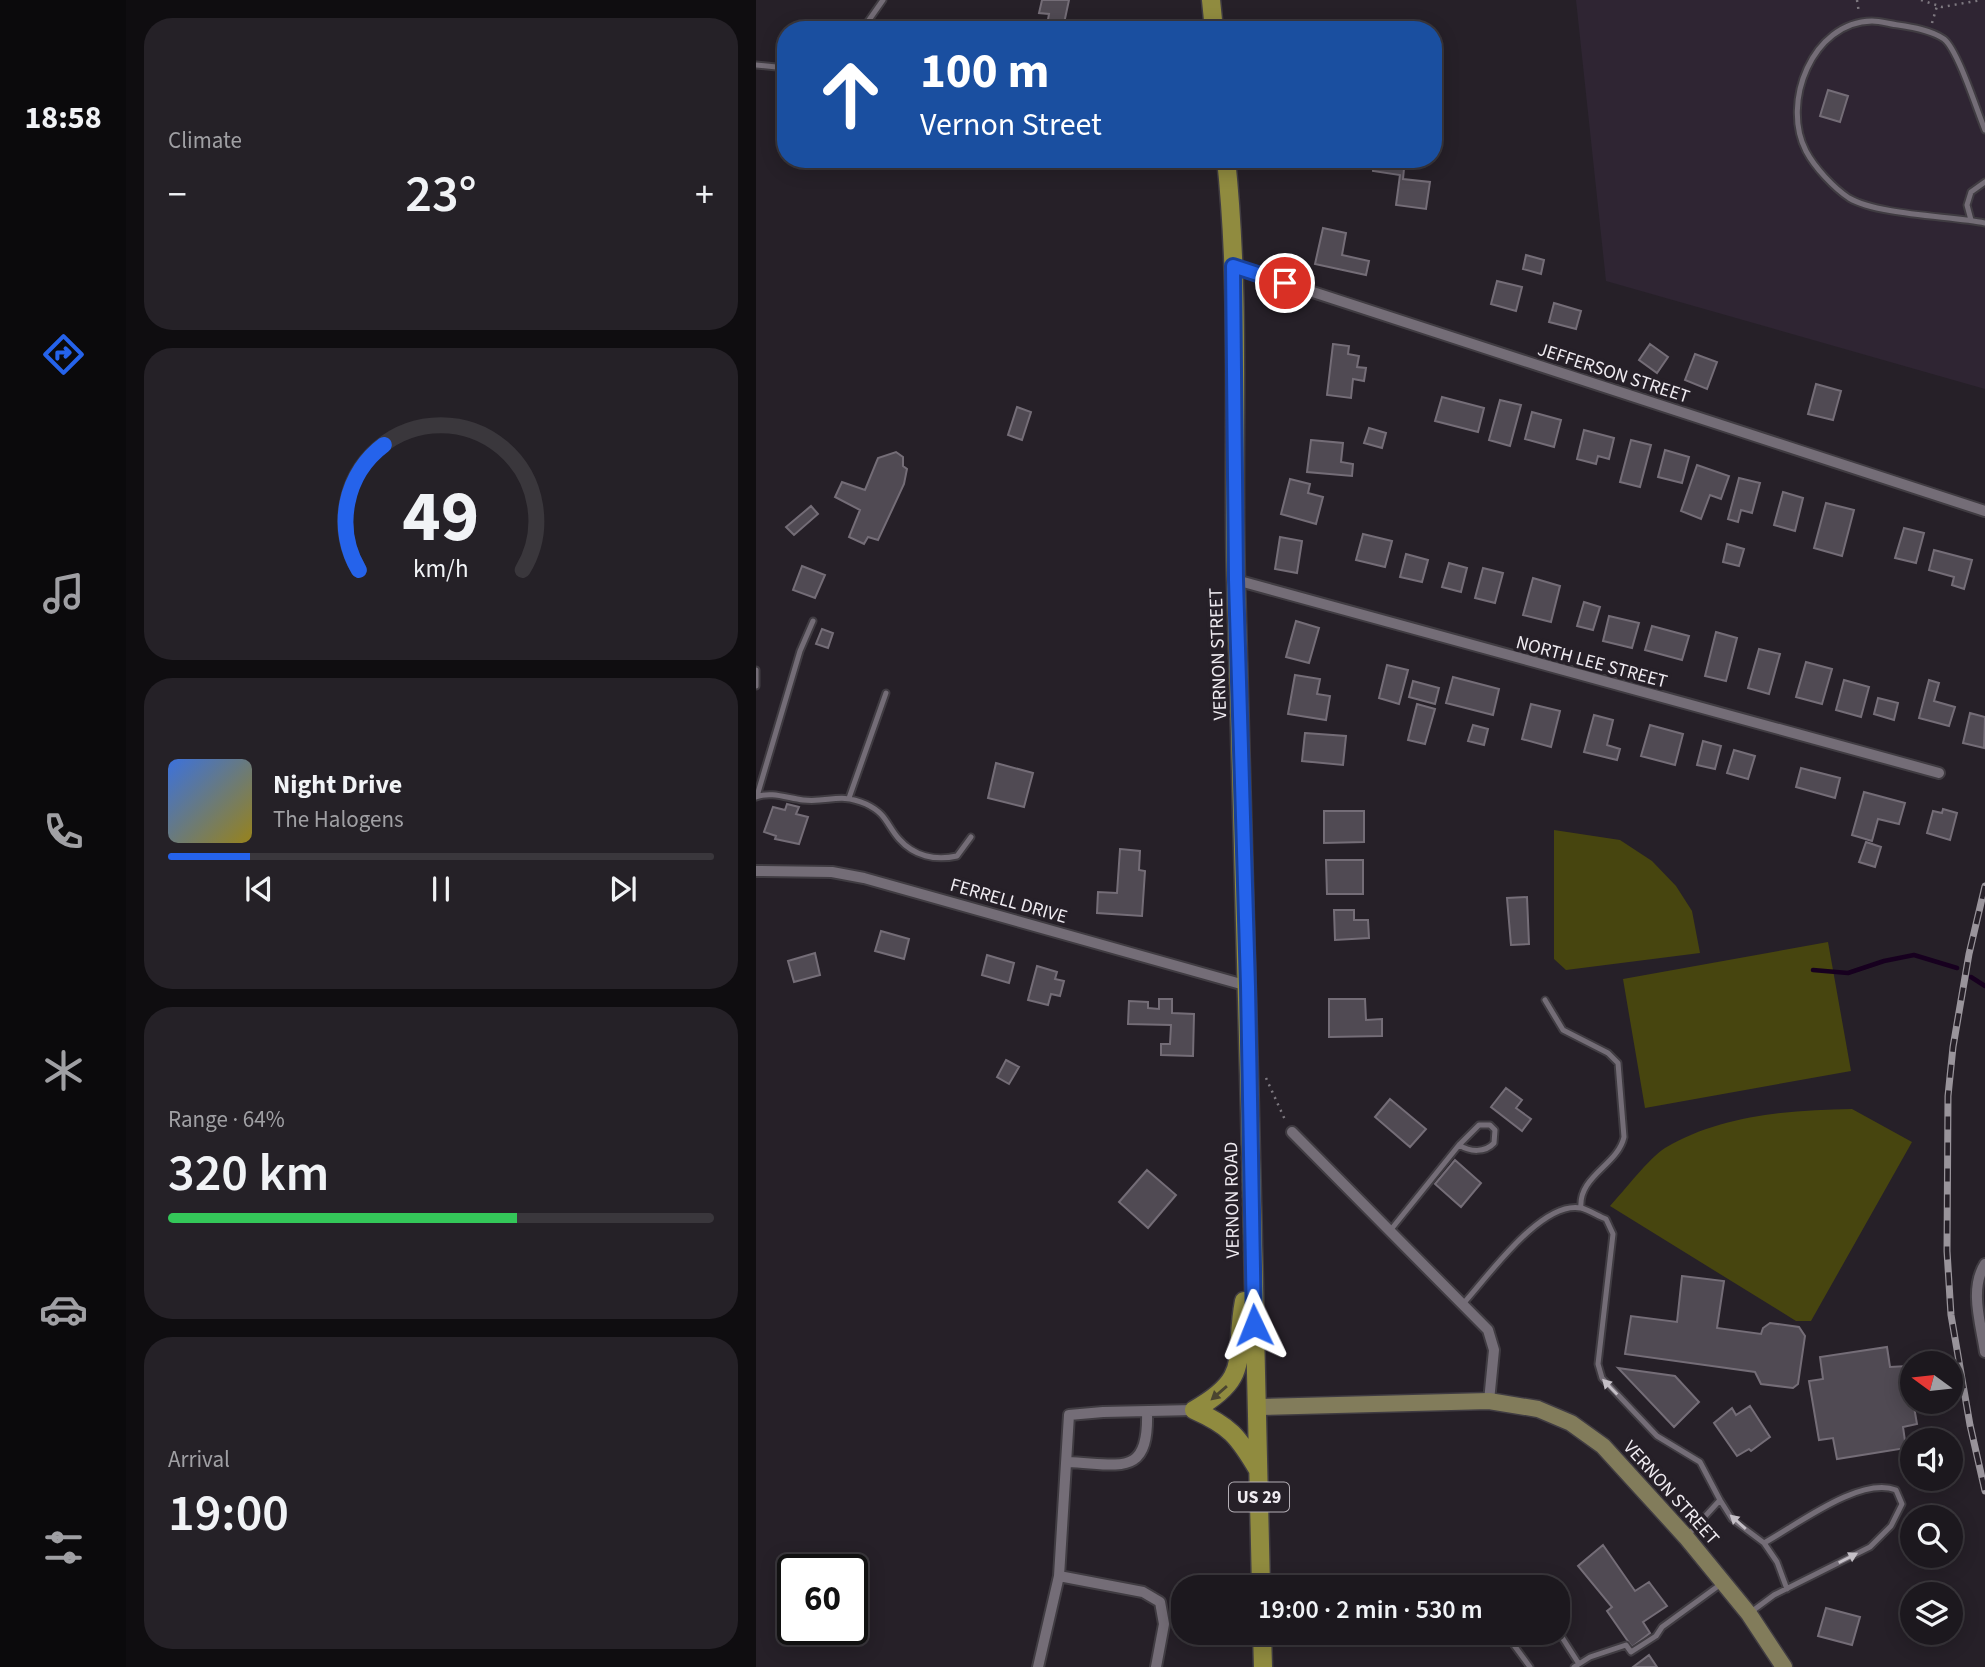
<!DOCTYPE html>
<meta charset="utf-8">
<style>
body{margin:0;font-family:"Source Sans 3",sans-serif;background:#252127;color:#f1f3f6;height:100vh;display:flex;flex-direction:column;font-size:26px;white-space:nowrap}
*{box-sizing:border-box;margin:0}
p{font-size:23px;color:#a0a0a4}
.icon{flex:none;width:38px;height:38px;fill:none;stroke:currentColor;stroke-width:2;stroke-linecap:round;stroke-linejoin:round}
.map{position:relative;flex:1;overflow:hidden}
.drawer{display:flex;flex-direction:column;gap:18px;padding:18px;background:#0f0d10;width:630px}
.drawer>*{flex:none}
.guide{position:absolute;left:21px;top:21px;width:665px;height:147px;border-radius:28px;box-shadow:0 4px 18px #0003,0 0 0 2px #3a373c;background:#1a4fa0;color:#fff;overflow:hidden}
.needle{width:46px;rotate:285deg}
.fabs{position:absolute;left:1144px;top:1351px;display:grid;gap:14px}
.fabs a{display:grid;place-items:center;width:63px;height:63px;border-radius:50%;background:#1c181e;box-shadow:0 4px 18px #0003,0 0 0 2px #3a373c;font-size:35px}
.speed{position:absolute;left:21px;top:1554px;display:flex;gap:14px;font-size:35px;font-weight:700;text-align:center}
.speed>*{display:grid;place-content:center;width:91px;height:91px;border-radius:50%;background:#1c181e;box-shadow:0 4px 18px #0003,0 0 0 2px #3a373c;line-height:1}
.speed .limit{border:4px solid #111;border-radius:10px;background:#fff;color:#111}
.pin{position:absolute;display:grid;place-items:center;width:60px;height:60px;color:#fff;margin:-30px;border:4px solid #fff;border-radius:50%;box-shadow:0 2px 7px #0007}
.me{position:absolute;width:77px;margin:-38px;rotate:358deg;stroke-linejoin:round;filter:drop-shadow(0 0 5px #0008)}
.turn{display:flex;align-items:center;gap:24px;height:147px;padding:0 28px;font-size:32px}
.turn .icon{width:91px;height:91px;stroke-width:2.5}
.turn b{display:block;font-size:49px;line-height:60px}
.big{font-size:52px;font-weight:600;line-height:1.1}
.drawer .tile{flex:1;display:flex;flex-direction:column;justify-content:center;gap:10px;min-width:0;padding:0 24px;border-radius:28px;background:#252127}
.drawer .dial{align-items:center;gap:0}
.dial svg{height:182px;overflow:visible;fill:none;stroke:#3a373c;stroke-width:7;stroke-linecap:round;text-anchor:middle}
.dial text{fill:#f1f3f6;stroke:none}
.song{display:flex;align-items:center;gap:21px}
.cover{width:84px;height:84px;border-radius:10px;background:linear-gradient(135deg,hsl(220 70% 55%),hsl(50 70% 35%))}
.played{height:7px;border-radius:4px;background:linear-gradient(90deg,#2563eb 15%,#3a373c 15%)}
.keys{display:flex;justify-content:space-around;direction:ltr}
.heat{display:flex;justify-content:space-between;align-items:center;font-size:38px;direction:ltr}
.charge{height:10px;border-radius:5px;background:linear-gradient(90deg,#34c759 64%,#3a373c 0)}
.trip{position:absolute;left:415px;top:1575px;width:399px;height:70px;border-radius:28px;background:#1c181e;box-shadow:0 4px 18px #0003,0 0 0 2px #3a373c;font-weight:600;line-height:70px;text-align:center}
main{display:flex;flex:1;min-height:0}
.menu{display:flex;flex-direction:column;width:126px;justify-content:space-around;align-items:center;background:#0b0a0c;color:#a0a0a4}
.menu .icon{width:49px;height:49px}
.menu .active{color:#2563eb}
.menu b{font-size:32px;color:#f1f3f6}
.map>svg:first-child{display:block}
.built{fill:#2f2533}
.green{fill:#47450f}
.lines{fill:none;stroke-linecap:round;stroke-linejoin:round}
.stream{stroke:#17001f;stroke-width:4.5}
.building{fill:#504a53;stroke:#746d77;stroke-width:2}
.lane-casing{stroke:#403c42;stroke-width:9}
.street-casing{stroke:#403c42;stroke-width:14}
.secondary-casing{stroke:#403c42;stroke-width:19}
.primary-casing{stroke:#403c42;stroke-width:21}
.path{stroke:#7e7980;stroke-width:2.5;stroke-dasharray:2 5;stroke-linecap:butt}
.lane{stroke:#746d77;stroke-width:5}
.street{stroke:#746d77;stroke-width:10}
.secondary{stroke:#827c5b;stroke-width:16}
.primary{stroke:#908b3f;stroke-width:18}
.rail-casing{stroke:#99949b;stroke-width:7}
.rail{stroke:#262028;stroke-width:4.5;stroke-dasharray:13;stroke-linecap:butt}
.oneway{fill:#c4bfc6}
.oneway2{fill:#4b4530}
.route-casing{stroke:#184099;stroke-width:18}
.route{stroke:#2563eb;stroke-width:12}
.labels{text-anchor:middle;stroke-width:7;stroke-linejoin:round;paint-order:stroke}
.shield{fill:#262028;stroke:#b3aeb5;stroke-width:2}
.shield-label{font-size:18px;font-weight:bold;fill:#efebf1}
.street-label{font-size:19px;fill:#efebf1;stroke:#262028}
</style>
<main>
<nav class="menu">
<b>18:58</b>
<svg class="icon active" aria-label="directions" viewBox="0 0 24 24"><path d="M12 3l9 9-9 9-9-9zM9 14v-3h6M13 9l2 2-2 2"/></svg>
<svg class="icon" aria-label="music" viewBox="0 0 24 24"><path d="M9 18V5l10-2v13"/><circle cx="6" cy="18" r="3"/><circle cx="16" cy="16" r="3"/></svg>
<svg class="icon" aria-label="phone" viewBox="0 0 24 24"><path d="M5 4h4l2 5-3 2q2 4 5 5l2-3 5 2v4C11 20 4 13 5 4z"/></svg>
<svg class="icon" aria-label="climate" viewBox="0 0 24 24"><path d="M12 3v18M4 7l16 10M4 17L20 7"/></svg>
<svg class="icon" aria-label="car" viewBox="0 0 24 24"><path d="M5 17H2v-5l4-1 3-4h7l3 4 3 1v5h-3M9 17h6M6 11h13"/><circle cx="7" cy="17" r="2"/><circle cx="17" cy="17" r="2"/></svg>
<svg class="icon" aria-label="filters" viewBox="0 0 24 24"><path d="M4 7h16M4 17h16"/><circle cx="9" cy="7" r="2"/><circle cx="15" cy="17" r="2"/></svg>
</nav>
<section class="drawer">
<div class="tile"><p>Climate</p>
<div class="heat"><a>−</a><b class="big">23°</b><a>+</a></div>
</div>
<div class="tile dial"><svg viewBox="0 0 100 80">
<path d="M14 69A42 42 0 1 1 86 69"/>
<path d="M14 69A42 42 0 0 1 25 14" stroke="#2563eb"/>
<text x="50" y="56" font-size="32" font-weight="700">49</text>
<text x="50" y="72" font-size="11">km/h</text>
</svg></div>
<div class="tile">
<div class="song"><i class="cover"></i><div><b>Night Drive</b><p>The Halogens</p></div></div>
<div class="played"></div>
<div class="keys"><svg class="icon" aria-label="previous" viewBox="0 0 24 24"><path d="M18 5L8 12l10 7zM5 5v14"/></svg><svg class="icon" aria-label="pause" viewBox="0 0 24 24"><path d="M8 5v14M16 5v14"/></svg><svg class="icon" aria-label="next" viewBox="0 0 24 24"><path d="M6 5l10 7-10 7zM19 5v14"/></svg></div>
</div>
<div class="tile"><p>Range · 64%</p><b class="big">320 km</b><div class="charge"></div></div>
<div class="tile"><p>Arrival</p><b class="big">19:00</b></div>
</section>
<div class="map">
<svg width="1229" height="1667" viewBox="0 0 1229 1667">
<rect width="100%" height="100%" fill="#262028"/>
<path class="built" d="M820,0H1229V389L850,281Z"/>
<path class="green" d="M798,830L864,840L896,861L920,886L936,911L944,953L810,970L798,959Z
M1072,942L1095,1071L889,1108L867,979Z
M1096,1109L1156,1142L1055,1321H1040L854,1206C868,1191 894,1157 909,1148C965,1115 1033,1110 1096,1109Z"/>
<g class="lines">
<path class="stream" d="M1057,970L1092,973L1128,961L1158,955L1201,968
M1215,977L1229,986"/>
</g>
<path class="building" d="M286,0H313L307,28L291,25L293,14L283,13Z
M1072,90L1092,96L1084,122L1064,116Z
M618,159H649L647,179L674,182L670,209L640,205L644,175L617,171Z
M567,228L590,233L586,255L613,261L610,275L559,264Z
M770,255L788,260L785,274L767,269Z
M741,281L766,287L760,311L735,304Z
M798,303L825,311L820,329L793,322Z
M577,344L593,346L592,354L603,356L601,367L610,368L608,381L597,379L595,398L571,395Z
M894,344L912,357L901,373L883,360Z
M939,354L961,362L951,389L929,380Z
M1060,384L1085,391L1077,420L1052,414Z
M686,397L728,408L722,432L679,421Z
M744,400L765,405L754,446L733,440Z
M261,407L275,412L266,440L252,435Z
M776,412L805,420L798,447L769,439Z
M613,428L630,433L626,448L608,443Z
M828,430L858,438L853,459L842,456L840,464L821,459Z
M555,440L587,443L585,462L597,464L596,476L551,472Z
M875,440L895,445L884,487L864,482Z
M909,450L933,457L926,483L902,477Z
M140,452L147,457V466L151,469L148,484L122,540L112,537L108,544L93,537L104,510L79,497L86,482L109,490L122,458Z
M941,465L973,476L965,499L954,495L945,519L925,511Z
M983,478L1004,483L996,513L985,510L982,522L972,519Z
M534,479L554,484L552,493L567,497L560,524L525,514Z
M1027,492L1047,498L1039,531L1018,525Z
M1070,503L1098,510L1086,556L1058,548Z
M55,506L62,514L38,535L30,527Z
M1148,528L1168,533L1160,563L1139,558Z
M607,534L636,541L629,567L600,560Z
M524,537L546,541L541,573L519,569Z
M971,544L988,549L983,566L967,562Z
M1178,550L1216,560L1208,589L1196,585L1198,577L1173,570Z
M650,554L672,560L666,582L644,577Z
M693,563L711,568L705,592L686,587Z
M46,566L69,575L59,598L37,590Z
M727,568L747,573L739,603L719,598Z
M777,578L804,586L795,622L767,615Z
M828,602L844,607L837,630L821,626Z
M853,616L883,623L876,648L847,641Z
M540,621L563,628L553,663L530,657Z
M896,626L933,636L926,660L889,650Z
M66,629L77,633L72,648L60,644Z
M960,632L981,638L970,681L949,676Z
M1003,649L1024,654L1013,694L992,688Z
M1050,662L1076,669L1066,704L1040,697Z
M631,665L652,670L643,704L623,698Z
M539,675L564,679L561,694L574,696L570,720L532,714Z
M697,677L743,689L737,715L690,703Z
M1088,680L1113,687L1105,717L1080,710Z
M1173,680L1183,683L1178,701L1199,707L1193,726L1163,718Z
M657,681L683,688L679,704L653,697Z
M1122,698L1142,703L1138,720L1118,714Z
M661,704L679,709L669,744L652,740Z
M775,704L804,711L795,747L766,739Z
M1214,713L1229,717L1228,748L1207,743Z
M838,715L857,720L851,745L864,749L861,760L828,752Z
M717,725L732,729L728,745L712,741Z
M894,725L927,734L919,765L885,756Z
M549,733L590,736L587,765L546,761Z
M947,741L965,746L959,769L941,765Z
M978,750L999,756L992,779L971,773Z
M240,763L277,773L268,807L232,798Z
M1045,768L1084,778L1079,798L1040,787Z
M1108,792L1149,803L1143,824L1122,819L1116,841L1096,835Z
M31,804L43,807L40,814L52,817L43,844L19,839L20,836L8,832L17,807L29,810Z
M1187,809L1201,813L1194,840L1171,833L1177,811L1186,813Z
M568,811H608V842L568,843Z
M1110,842L1125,847L1119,867L1103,862Z
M364,849L384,851L383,870L389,871L386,916L341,913L342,892L361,893Z
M570,860H607V894H571Z
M771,897L773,944L755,945L751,898Z
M578,910H598V920H612L613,938L579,940Z
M125,931L153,939L148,959L119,951Z
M59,953L64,975L38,982L32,961Z
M231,955L258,963L253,983L226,975Z
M281,966L301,972L299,979L308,981L304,996L295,994L292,1005L272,1000Z
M403,999H416V1013L438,1014L437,1056L405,1055V1044H414L415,1025L372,1024L373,1001L392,1002V1008L403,1009Z
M573,999H609L610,1020L626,1019V1036L573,1037Z
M250,1060L263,1067L253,1084L241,1077Z
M750,1088L766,1100L760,1108L775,1119L766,1131L735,1107Z
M634,1099L670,1129L654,1147L619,1117Z
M699,1160L725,1183L705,1207L679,1184Z
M391,1170L420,1195L392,1228L363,1202Z
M926,1276L968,1281L961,1328L1005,1334L1007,1328L1014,1323L1043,1327L1049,1336L1042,1384L1037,1388L1005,1384L999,1372L869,1354L875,1316L921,1322Z
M1131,1347L1134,1367L1151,1366L1161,1424L1147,1427L1150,1448L1081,1459L1077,1438L1063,1440L1053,1381L1067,1379L1064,1357Z
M862,1368L919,1376L943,1402L918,1427Z
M994,1406L1014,1437L995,1451L993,1449L981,1456L958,1423L976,1408L980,1415Z
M847,1545L879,1591L893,1582L911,1606L887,1622L894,1633L876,1647L851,1611L856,1607L822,1566Z
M1070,1608L1104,1617L1096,1645L1062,1636Z
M893,1655L901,1667H877Z"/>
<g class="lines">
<g class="lane-casing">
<path id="lane" d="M106,30L127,0
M0,65L30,68
M1229,130C1221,111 1202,50 1188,39C1175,30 1156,27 1142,25C1134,24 1124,21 1116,21C1056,22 1025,103 1050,151C1059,168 1078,188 1093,198C1122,215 1194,216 1229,223
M1215,220L1211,205L1215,192L1229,182
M0,670V686
M1,796L44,651L57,621
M0,797C15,791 31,798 47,800C73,803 83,792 110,804C131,814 130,824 143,839C158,856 179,861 201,856L215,837
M93,798L130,693
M789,1000L807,1030L852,1053L862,1063L868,1137C862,1165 822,1176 825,1208
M633,1232L703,1145L723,1125H734L739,1130L738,1143C729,1153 714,1152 703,1145
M706,1305C731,1278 785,1200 825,1208C833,1210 842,1216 850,1219L857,1234L842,1364L846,1378L901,1436L944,1462L964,1500L932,1535
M964,1500L976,1519L1008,1543C1041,1525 1104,1476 1140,1490L1146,1504L1135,1526L1114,1547L1018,1595L995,1612
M1008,1543L1021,1562L1031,1589
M802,1631L823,1664
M749,1633L774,1667
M818,1667L834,1657L870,1645L875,1652L900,1636L906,1627L965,1584"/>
</g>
<g class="street-casing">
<path id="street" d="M477,266L1229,511
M480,580L1183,773
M0,871L76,872L108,878L492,986
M536,1132L732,1330L738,1350L733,1401
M1229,1264C1213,1289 1225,1324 1229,1352
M312,1462C364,1464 393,1478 391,1412
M303,1576L387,1592L404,1602L408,1624L400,1667
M282,1667L303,1576L313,1415L347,1412L438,1410"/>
</g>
<g class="secondary-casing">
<path id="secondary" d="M502,1407L733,1401L782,1409L815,1423L847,1446L930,1537L993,1614L1028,1667"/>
</g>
<g class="primary-casing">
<path id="primary" d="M455,0L458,30
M470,159C485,299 476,442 480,583C488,918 499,1252 505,1587
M438,1410C498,1376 477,1358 488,1301
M438,1410C474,1426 482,1436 502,1470
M506,1633L507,1667"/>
</g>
<path class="path" d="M1101,0L1103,13
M1165,0L1186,7L1225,0
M1176,23L1181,6
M510,1078L530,1122"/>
<use href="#lane" class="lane"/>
<use href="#street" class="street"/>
<use href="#secondary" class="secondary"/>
<use href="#primary" class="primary"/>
<g class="rail-casing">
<path id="rail" d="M1229,886L1213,954L1197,1047L1192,1096L1191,1251L1195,1315L1214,1425L1229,1491"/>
</g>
<use href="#rail" class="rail"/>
</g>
<defs><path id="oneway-solid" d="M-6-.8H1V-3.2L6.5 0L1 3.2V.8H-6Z" transform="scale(1.75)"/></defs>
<g class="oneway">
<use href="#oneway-solid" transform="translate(854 1387) rotate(-134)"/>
<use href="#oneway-solid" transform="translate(982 1522) rotate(-138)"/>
<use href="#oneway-solid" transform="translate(1092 1558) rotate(-27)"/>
</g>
<use class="oneway2" href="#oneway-solid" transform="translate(463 1393) rotate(139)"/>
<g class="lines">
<g class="route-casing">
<path id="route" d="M498,1325L492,986L480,580L477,266L529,283"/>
</g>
<use href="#route" class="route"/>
</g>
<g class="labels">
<rect class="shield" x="473" y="1482.5" width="60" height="29" rx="5"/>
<g class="shield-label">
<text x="503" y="1503">US 29</text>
</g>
<g class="street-label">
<text transform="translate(858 372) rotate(18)" y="7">JEFFERSON STREET</text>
<text transform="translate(461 654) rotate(-92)" y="7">VERNON STREET</text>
<text transform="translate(836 661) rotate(15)" y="7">NORTH LEE STREET</text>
<text transform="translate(253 900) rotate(16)" y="7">FERRELL DRIVE</text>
<text transform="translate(475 1200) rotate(-91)" y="7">VERNON ROAD</text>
<text transform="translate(916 1492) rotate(48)" y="7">VERNON STREET</text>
</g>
</g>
</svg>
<div class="fabs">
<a><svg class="needle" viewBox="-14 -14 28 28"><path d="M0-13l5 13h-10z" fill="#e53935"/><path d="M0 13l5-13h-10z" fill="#a0a0a4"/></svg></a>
<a><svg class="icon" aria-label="sound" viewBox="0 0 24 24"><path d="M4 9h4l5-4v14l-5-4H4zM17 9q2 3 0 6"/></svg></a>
<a><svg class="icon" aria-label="search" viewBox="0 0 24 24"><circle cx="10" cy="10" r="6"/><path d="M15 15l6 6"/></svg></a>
<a><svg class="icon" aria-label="layers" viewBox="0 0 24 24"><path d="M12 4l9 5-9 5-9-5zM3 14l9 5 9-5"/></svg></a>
</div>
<div class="speed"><div class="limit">60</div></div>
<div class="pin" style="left:529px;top:283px;background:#d93025"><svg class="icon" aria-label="arrive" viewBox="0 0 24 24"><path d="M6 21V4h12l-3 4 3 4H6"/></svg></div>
<svg class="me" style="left:498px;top:1325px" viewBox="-20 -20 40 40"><path d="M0-17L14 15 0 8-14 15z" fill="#2563eb" stroke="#fff" stroke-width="4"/></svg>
<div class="trip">19:00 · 2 min · 530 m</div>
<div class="guide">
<div class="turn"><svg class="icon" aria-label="ahead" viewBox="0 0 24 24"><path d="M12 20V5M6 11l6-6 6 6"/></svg><div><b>100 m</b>Vernon Street</div></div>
</div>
</div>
</main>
